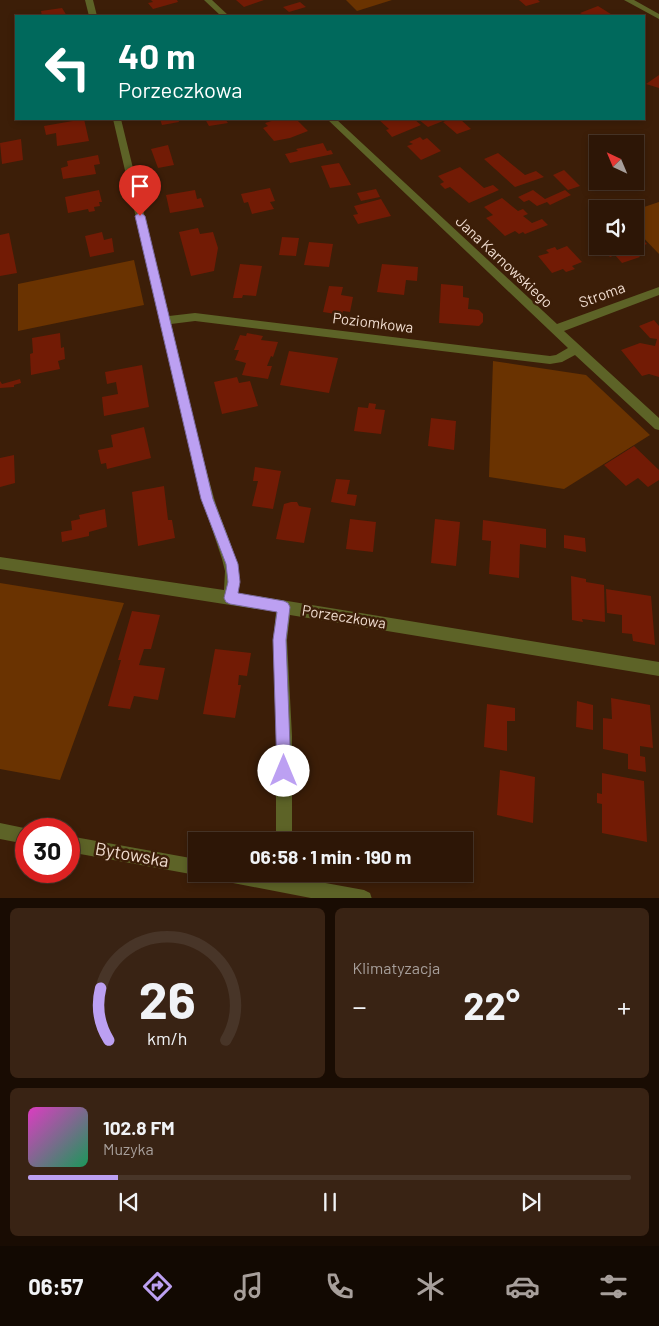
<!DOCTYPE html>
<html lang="pl">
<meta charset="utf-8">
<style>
body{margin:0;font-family:Barlow,sans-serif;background:#392314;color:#f1f3f6;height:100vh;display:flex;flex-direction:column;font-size:19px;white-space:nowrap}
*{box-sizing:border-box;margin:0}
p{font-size:16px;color:#a79f9b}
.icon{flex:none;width:28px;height:28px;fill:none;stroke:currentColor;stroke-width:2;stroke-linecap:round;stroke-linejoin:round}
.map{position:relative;height:898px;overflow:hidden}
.panel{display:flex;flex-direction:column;gap:10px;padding:10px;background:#190c03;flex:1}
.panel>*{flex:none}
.guide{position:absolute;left:15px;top:15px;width:630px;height:105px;border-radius:0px;box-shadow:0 2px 8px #0003,0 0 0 1px #483528;background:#00695c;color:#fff;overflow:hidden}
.needle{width:32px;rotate:316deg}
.controls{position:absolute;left:589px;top:135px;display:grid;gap:10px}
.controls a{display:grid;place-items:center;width:55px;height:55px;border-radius:0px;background:#2d1606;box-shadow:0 2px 8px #0003,0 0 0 1px #483528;font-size:25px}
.speed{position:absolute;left:15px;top:818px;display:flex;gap:10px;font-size:25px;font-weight:700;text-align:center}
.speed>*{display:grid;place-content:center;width:65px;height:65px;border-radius:50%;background:#2d1606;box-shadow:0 2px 8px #0003,0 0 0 1px #483528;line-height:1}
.speed .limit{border:8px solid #d22;background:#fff;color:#111}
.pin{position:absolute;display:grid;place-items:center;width:42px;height:42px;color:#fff;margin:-51px -21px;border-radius:50% 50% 50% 0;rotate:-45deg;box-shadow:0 0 5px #0007}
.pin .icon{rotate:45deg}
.me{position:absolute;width:55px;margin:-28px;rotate:0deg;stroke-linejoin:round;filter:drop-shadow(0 0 4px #0008)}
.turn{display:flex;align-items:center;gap:18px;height:105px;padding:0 20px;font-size:22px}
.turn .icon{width:65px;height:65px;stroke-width:2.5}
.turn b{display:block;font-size:35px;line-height:42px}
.big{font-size:38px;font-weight:700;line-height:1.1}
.panel .tile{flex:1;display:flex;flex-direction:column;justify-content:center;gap:8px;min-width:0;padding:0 18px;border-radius:8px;background:#392314}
.panel .dial{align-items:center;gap:0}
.dial svg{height:130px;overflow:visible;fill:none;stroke:#483528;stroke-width:7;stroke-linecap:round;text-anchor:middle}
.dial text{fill:#f1f3f6;stroke:none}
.song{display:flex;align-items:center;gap:15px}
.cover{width:60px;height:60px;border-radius:8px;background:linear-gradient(135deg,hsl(310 70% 55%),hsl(150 70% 35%))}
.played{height:5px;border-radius:2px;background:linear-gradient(90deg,#bca0f2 15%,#483528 15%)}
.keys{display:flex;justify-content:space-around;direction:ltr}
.heat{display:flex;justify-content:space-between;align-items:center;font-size:28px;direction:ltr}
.panel .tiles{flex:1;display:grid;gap:10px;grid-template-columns:1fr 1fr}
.tile:last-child{grid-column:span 2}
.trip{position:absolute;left:188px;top:832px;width:285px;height:50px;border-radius:0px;background:#2d1606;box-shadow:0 2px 8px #0003,0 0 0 1px #483528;font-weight:700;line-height:50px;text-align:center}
.tabs{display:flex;height:80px;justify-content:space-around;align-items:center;background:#120902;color:#a79f9b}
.tabs .icon{width:35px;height:35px}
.tabs .selected{color:#bca0f2}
.tabs b{font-size:22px;color:#f1f3f6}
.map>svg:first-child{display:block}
.green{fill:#6a3301}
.building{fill:#721b05}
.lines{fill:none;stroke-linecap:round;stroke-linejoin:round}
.minor{fill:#5d6327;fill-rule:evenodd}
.route{fill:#bca0f2;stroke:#7a689d}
.labels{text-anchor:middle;stroke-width:5;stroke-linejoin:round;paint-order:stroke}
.street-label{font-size:15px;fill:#f1ddd0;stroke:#3c1e08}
.near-street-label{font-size:18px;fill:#f1ddd0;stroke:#3c1e08}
</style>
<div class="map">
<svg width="659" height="899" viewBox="0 0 659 899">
<rect width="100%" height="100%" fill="#3c1e08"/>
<path class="green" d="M346,0H392L357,11Z
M659,202V254L635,229V210Z
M134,260L144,305L18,331V284Z
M493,361L586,375L650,435L564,489L489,477Z
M0,583L124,603L60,780L0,769Z"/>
<path class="building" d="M151,0H177L178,2L153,9L148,3L153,2Z
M236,0H264L244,7Z
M519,0H538L540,2L526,6Z
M300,2L306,7L289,12L283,7Z
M598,6L614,16H585L580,13Z
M62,8L67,16H42L41,11Z
M659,75V88L646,84Z
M84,119L89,141L57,146L56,133L46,135L44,126Z
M160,119H178L179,122L162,125Z
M205,119H225L228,123L209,126Z
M278,119L282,121L296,119L308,131L290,138L274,141L263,128L268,126L265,123Z
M378,119H407L410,121L414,119L421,125L392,137L386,130L389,129Z
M418,119H440L443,121L428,127Z
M450,119H460L471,129L457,134L443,122Z
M420,137L423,140L427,138L441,151L421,160L407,146L413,144L409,142Z
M21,139L23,160L2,164L0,143Z
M323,143L327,151L331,150L333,154L290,163L285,154L298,151L296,149Z
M168,145L174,165L158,168L151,149Z
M498,153L525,175L536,171L544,177L515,187L484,159Z
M98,155L100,164L94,165L96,174L63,179L61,168L68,166L67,161Z
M339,163L351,185L330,188L321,166Z
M460,167L484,188L493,185L499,190L469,203L450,187L445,189L440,184L444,182L438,176Z
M564,170L580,186L568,190L553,175Z
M270,188L275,201L270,202L274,209L252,214L248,202L244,203L241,194Z
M376,189L380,197L361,201L357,193Z
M99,190L102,202H99L100,206L94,207L95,211L89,212L88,209L68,213L65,197Z
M195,190L197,199L201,198L204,207L170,213L166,195Z
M533,190L545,199L565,190L571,195L550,205L547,202L537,206L529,200L524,202L518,197Z
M502,198L518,211L523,209L528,214L523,216L532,223L542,219L548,225L525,234L523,232L519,234L515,231L505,236L486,218L493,215L484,207Z
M381,199L391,216L358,224L353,215L358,214L354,206Z
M198,228L200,234L213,232L218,248L214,271L191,276L179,232Z
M102,232L104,240L112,238L114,252L90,257L85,236Z
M635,232L647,244L633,249L640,257L622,263L615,255L610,257L600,246H635Z
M9,233L17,273L0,276V235Z
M282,237L299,238L296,256L279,255Z
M309,242L333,244L329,267L304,265Z
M567,246L582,262L572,266L575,269L566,272L563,269L552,273L538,256L549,253L546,250L555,247L557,250Z
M240,264L262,266L256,296L243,295L242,298H233Z
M382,264L418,267L417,281L406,280L404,295L377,292Z
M441,284L463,286V297L469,298L468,309L479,310L483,314V322L479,326L439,323Z
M329,286L343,287L341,295L353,297L350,312L343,311L342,315L323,312Z
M654,320L659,326V377L649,374L642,376L621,350L640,343L655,346L657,339L650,338L639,326Z
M60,333L61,348L64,347L65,359L58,361L60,369L31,375L30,354L33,353L32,338Z
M247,333L263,336L261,340L278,342L273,357L271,356L267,366H272L268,379L242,375L246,363L235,360L239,350H234L240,335L246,336Z
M289,351L338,358L329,393L280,385Z
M142,365L149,407L104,416L102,397L118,394L116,382L107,384L105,372Z
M237,377L239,383L250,381L258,406L222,414L214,382Z
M20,379L21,383L14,385V387L0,388V381L2,384Z
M369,403L376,404L375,409L385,410L381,434L354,431L358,407L368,408Z
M431,418L456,421L454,450L428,446Z
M144,427L151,458L107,469L106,463L101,464L98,450L113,447L111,435Z
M634,446L659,470V480L648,487L638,478L626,486L604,465Z
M14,455L15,483L0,487V458Z
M255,467L281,471L273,509L252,506L258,481H253Z
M336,479L350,480L347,494L357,495L355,506L331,502Z
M164,486L168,520H172L175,538L138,546L132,492Z
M291,502H297L299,506L311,508L304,543L276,539L284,504Z
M105,509L107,527L89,532V536L62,542L61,532L72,530L71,521L80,519L79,515Z
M350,519L376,522L373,552L346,549Z
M435,519L460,522L456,566L431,563Z
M483,520L546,529V548L520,544L519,578L489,574L491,541L482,540Z
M564,535L585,538L586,552L564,548Z
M571,576L586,579V582L604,585L605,622L582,619L583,622L572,620Z
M606,589L651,596L655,645L633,641L632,634L622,633V615L607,613Z
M132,611L160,615L151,649H144L139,665L165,668L158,700L134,696L130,709L108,706L121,660H118Z
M215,649L251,653L247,676L239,675L238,685H241L235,718L203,714Z
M611,698L650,705L653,748L640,746V756L645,757L646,772L628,769V754L603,749V718L612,719Z
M577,701L593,705V730L576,727Z
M487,704L515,708V721H507V751L484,747Z
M500,770L535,777L533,823L497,815Z
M602,773L644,781L647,842L602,833V804L597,803V793L602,794Z"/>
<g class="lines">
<path class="minor" d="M85,0H93L97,16H89Z
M204,0H212L229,16H221Z
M624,0H634L659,14V19Z
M113,119H121L169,316L195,313L550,356L556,355L568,348L327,119H336L557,324L659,287V295L564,331L659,418V430L655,429L575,355L562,362L550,364L195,321L171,324C185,382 198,441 214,498C223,529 242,559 238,593L659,662V676L290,615L287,640L292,736V841H276V736L273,640L276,612L0,569V557L224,590L225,571L222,559L201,496Z
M0,823L29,829H26V844L0,839Z
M69,836L196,859V874H200L196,875L69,852Z
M224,874H276L364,890L370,893L372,899H316L233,883L227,880Z"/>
</g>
<path class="route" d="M140,212L145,216L213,499L238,564L240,582L238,593L284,601L288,603L290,607L286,640L291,771L289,776L284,778L279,776L277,771L273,640L277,612L230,604L226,602L224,598L228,582L226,564L201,499L135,216Z"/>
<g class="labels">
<g class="street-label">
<text transform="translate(504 262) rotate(43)" y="5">Jana Karnowskiego</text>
<text transform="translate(602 295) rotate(-20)" y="5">Stroma</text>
<text transform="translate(373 323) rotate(7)" y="5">Poziomkowa</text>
<text transform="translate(344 617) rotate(9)" y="5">Porzeczkowa</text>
</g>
<g class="near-street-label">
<text transform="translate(132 855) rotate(10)" y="6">Bytowska</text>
</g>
</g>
</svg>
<div class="controls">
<a><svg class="needle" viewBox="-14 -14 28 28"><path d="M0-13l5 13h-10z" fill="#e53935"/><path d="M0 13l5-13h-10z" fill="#a79f9b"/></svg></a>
<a><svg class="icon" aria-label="sound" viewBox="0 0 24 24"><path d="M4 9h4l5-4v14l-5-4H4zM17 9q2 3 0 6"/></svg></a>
</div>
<div class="speed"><div class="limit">30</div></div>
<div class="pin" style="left:140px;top:216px;background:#d93025"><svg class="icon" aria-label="arrive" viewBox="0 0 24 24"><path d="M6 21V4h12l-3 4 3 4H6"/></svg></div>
<svg class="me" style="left:284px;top:771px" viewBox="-20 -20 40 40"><circle r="19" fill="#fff"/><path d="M0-13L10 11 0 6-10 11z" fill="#bca0f2"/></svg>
<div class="trip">06:58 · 1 min · 190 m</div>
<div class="guide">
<div class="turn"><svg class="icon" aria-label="left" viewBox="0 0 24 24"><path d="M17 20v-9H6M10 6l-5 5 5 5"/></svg><div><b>40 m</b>Porzeczkowa</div></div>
</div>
</div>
<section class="panel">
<div class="tiles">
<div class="tile dial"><svg viewBox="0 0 100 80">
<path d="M14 69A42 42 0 1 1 86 69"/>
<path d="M14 69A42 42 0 0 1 9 37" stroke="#bca0f2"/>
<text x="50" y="56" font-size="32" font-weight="700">26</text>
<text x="50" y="72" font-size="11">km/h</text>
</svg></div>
<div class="tile"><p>Klimatyzacja</p>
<div class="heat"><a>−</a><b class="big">22°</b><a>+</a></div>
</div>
<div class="tile">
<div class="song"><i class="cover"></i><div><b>102.8 FM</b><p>Muzyka</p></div></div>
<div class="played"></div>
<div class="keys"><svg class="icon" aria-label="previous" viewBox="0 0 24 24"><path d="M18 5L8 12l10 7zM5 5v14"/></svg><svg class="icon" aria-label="pause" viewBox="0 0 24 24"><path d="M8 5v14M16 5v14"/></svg><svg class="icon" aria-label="next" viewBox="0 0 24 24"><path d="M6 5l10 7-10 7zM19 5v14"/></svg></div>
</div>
</div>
</section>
<nav class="tabs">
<b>06:57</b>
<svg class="icon selected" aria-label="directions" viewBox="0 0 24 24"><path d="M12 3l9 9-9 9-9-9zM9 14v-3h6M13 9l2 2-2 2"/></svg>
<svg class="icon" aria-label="music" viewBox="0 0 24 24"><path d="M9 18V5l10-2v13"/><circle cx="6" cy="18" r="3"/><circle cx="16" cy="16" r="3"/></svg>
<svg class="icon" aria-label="phone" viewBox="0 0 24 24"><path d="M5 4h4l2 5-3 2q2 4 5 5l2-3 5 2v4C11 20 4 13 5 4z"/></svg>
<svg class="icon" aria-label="climate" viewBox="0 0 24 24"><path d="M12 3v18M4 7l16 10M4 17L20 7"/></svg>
<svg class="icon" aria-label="car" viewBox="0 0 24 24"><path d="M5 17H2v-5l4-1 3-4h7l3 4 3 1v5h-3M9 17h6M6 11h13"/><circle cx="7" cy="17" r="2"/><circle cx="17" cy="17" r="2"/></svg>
<svg class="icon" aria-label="filters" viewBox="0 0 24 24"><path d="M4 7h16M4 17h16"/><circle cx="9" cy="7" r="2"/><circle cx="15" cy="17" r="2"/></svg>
</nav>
